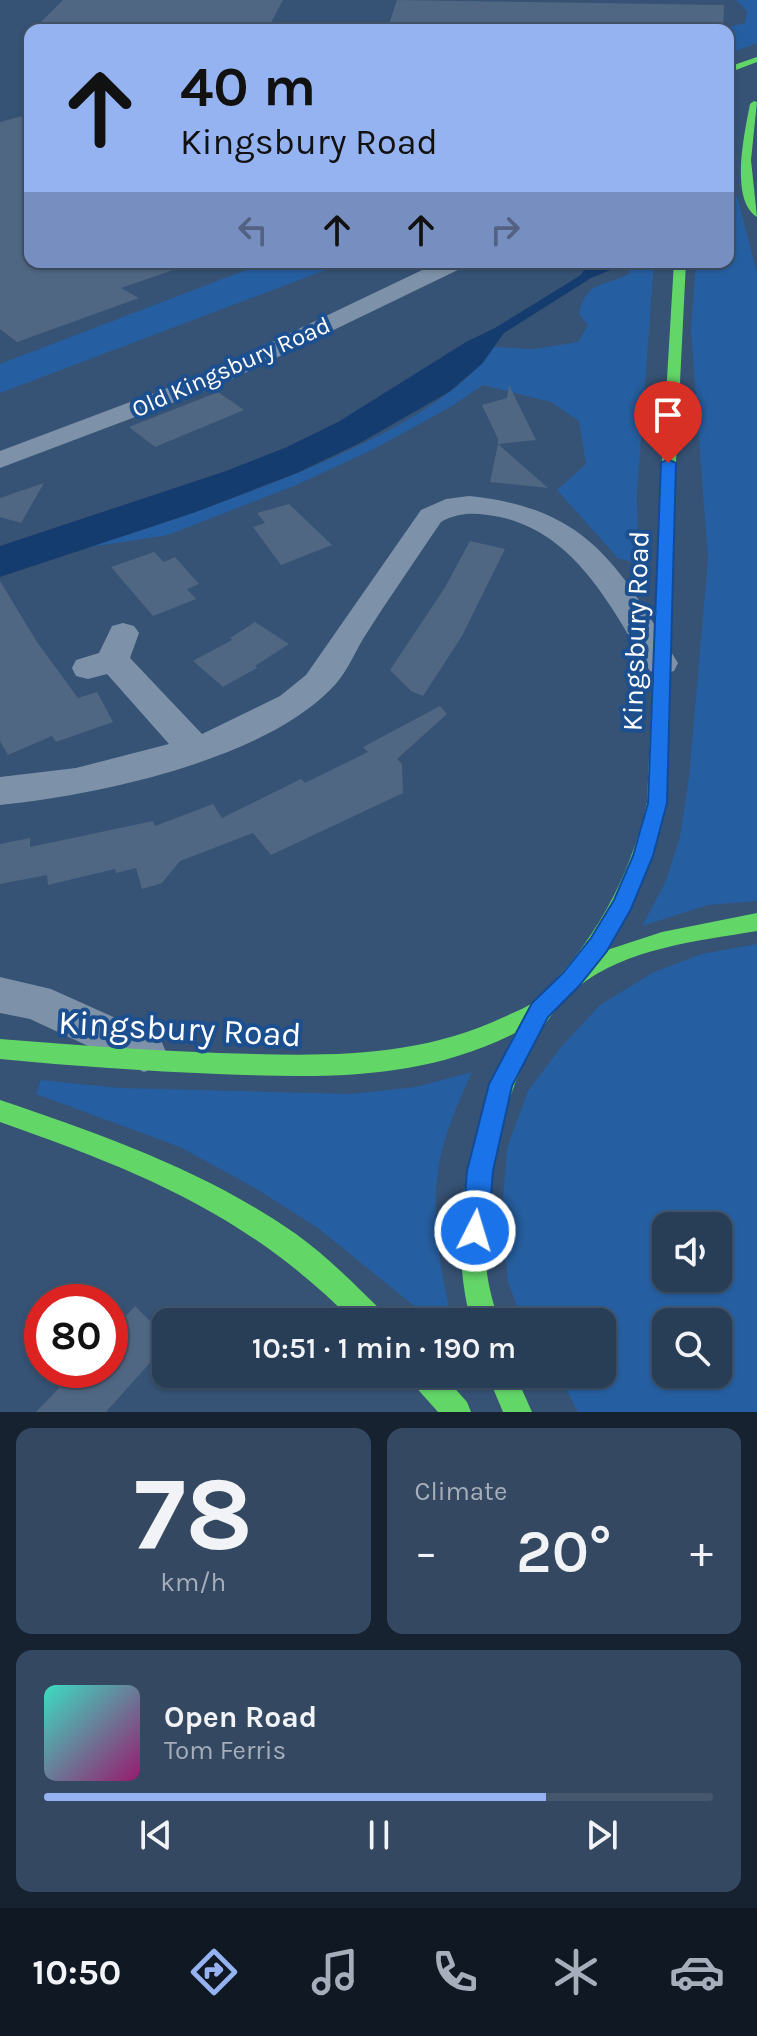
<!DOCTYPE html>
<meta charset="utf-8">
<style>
body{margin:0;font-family:Karla,sans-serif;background:#344961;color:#f1f3f6;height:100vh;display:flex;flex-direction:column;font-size:30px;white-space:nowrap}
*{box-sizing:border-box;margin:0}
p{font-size:26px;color:#a5aeba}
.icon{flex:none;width:44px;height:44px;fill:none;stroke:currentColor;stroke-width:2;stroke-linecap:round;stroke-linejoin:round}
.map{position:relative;height:1412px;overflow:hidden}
.panel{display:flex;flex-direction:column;gap:16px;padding:16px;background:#162230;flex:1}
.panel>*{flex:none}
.guide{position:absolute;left:24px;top:24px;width:710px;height:244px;border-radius:16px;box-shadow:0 2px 6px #0004,0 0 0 2px #44576d;background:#95b2f1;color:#111;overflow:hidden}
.tools{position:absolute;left:652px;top:1212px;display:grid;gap:16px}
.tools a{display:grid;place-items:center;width:80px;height:80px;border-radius:16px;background:#283e57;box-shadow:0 2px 6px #0004,0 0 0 2px #44576d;font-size:40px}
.speed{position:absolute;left:24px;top:1284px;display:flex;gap:16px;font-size:40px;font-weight:700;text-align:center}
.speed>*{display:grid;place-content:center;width:104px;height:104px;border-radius:50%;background:#283e57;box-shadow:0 2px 6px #0004,0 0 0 2px #44576d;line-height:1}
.speed .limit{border:12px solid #d22;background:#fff;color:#111}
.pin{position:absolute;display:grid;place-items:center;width:68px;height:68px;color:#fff;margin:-82px -34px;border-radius:50% 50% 50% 0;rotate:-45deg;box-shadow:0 0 8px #0007}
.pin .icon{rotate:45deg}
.me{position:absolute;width:88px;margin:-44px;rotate:5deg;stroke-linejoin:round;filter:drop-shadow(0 0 6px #0008)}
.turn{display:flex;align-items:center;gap:28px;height:168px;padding:0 24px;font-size:36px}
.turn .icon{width:104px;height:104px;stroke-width:2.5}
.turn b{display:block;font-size:56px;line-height:68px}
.lanes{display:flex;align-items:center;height:76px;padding:0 24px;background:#0003;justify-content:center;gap:40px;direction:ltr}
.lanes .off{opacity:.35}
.big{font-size:60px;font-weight:600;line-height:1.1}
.panel .tile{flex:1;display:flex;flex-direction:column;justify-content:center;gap:12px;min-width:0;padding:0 28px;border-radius:16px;background:#344961}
.panel .dial{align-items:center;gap:0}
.dial b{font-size:104px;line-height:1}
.song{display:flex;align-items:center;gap:24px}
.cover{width:96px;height:96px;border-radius:12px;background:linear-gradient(135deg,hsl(170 70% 55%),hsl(320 70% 35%))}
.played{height:8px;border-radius:4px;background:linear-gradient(90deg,#95b2f1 75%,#44576d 75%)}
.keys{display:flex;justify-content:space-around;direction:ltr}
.heat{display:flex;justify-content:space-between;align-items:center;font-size:44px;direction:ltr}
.panel .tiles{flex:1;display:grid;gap:16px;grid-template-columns:1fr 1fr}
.tile:last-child{grid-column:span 2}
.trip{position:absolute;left:152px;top:1308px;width:464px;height:80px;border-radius:16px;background:#283e57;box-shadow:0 2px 6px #0004,0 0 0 2px #44576d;font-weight:600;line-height:80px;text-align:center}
.menu{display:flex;height:128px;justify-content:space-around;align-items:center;background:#101923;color:#a5aeba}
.menu .icon{width:56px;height:56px}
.menu .active{color:#95b2f1}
.menu b{font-size:36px;color:#f1f3f6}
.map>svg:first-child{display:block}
.green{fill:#265fa1;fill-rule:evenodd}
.water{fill:#153c6e}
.building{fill:#506783}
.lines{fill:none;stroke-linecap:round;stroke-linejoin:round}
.street{fill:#7d92a8;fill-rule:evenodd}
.fast{fill:#63d668;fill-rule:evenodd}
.route{fill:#1a73e8;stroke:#114b97;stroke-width:2}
.labels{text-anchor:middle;stroke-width:8;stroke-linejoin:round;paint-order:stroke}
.far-street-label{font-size:24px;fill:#fff;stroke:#1b4f8f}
.street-label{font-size:28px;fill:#fff;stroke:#1b4f8f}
.near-street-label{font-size:34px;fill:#fff;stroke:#1b4f8f}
</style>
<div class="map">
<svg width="757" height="1412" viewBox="0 0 757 1412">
<rect width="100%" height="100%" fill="#365274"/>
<path class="green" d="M736,0H757V43L728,54V30H715L745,23L747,11Z
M737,196L757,273V901L708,905L642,926L665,883L680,837L689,777L708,559L691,331L696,262H728V202Z
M267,262H347L0,393V364Z
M630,262H654L637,493L638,564L618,558L557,490L586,464L579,421L551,402L483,385L452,406L376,448L296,485L168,535L90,547C187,515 442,436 492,347L534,349L578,342L588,325L579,314C586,280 604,287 629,274Z
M757,944V1412H578L564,1385L554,1374H602V1322H523L508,1282L502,1215L507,1148L528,1091L561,1047L600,1005L654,972L702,954ZM666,1226H718V1278H666ZM666,1322H718V1374H666Z
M472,1072C459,1101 446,1129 440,1160C429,1213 441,1271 452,1322H434L318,1228L255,1188L180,1147L36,1094L41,1080L119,1088L351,1094L416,1087Z"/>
<path class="water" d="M589,262H630L591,278L504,333L482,364L449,392L360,443L297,473L196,512L0,577V546L226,471L287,447L338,422L466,342L495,328L581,275Z"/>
<path class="building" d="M63,0H283L267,30H33Z
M397,0L724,5L723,30H387Z
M30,114V262H181L182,267L121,288L139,298L17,342L0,329V122Z
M509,385L536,440L498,444V439L482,405L507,398Z
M218,392L244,410L155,447L129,427Z
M498,444L548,488L490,482Z
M44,483L21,523L0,517V498Z
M289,504L332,545L281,565L253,527L265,523L257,513Z
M470,541L505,549L462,636L423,696L411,691L390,670L444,589Z
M154,552L164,562L175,557L199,584L187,589L196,599L153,616L111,567Z
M0,581L37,642L78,698L97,692L113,722L56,742L52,736L8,755L0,741Z
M255,622L289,644L255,666L257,668L223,687L193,661L232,640L230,638Z
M440,706L447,714L397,759L402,764L403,793L271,855L253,833L180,861L162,883L142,889L136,868L116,873L115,869L48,885L47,875L0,884V844L30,838V847L153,821L155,826L213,804L222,818L301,779L305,783L368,752L363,747Z
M135,1306L166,1337V1345L106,1412H36L76,1370H110V1333Z"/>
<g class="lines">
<path class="street" d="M439,262H467L464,267L220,385L0,468V451L202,375Z
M469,496C590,508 620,568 678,663L674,671L662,674L650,671C612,609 577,534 500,517C478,513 461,511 441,522C415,561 388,599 363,639C353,656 345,676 330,690C259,761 98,795 0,805V777L76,768L169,744L107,674L88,679L76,676L72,668L76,660L99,653L112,626L123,623L134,626L139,633L130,658L202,734L280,696L306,675L421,510L446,499Z
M0,977L51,989L160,1038L166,1052L160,1066L144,1072L30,1019L0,1013Z"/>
<path class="fast" d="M757,57V62L728,73V67Z
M754,101L757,102L751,160L757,217C729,200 745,131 750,104Z
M674,262H686L676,462L667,802L646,874L604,951L662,932L757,913V931C698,941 626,948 578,987C510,1043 482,1177 486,1262C487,1283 493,1302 499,1322H471C445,1225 472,1121 515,1033C420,1081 322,1078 218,1074C145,1071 73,1066 0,1059V1039C73,1045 145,1050 218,1053C316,1056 414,1060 504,1017C514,1012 529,1007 536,1000C593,945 630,879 647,802L662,462Z
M0,1100C103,1135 206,1171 296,1234C328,1257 355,1285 383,1312L387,1322H354C247,1214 141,1172 0,1122Z
M409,1374H442L467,1402L471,1412H438L413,1384Z
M487,1374H515L532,1412H503Z"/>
</g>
<path class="route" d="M668,459L676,463L667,803L653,856L631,909L607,951L579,986L548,1017L512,1086L493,1171L488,1231L484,1240L475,1244L466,1240L462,1231L467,1171L489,1084L532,1003L563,973L591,938L614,900L633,856L648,803L661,463Z"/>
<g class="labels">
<g class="far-street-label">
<text transform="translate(231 367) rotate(-24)" y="8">Old Kingsbury Road</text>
</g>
<g class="street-label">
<text transform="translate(635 631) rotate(-88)" y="10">Kingsbury Road</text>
</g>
<g class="near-street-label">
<text transform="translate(180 1028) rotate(3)" y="12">Kingsbury Road</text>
</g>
</g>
</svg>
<div class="tools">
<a><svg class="icon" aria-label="sound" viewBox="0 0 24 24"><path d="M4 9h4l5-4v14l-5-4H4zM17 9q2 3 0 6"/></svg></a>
<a><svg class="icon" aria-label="search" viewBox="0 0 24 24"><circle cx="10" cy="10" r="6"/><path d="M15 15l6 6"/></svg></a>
</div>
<div class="speed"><div class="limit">80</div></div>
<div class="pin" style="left:668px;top:463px;background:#d93025"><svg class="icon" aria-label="arrive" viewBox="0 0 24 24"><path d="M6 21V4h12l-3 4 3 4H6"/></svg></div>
<svg class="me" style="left:475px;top:1231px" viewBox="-20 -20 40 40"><circle r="17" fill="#1a73e8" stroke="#fff" stroke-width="3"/><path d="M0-11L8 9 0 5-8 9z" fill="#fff"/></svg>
<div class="trip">10:51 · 1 min · 190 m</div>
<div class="guide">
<div class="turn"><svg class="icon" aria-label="ahead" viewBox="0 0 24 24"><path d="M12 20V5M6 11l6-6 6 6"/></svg><div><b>40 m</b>Kingsbury Road</div></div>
<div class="lanes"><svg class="icon off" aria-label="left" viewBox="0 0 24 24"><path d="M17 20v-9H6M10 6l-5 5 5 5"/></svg><svg class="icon" aria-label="ahead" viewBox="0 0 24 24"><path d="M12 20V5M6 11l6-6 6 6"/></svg><svg class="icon" aria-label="ahead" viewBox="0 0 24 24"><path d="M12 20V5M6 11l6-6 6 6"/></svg><svg class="icon off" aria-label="right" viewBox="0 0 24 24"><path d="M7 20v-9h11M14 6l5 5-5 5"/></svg></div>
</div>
</div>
<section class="panel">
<div class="tiles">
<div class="tile dial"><b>78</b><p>km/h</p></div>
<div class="tile"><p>Climate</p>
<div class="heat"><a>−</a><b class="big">20°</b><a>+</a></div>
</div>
<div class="tile">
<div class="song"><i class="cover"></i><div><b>Open Road</b><p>Tom Ferris</p></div></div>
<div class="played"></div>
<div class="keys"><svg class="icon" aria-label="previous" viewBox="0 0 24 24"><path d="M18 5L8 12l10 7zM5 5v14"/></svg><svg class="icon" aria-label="pause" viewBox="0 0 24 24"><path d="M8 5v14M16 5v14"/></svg><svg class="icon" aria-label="next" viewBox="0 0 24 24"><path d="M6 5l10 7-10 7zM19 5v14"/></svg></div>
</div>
</div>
</section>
<nav class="menu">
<b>10:50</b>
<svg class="icon active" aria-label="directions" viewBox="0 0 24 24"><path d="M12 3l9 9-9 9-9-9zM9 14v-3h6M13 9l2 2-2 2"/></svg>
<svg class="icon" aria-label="music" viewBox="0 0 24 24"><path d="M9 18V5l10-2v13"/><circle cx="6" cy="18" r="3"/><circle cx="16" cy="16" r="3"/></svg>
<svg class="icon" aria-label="phone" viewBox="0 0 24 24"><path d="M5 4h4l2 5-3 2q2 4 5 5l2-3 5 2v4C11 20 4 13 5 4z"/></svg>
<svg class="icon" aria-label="climate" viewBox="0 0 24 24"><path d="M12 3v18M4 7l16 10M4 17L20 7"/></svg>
<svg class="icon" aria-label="car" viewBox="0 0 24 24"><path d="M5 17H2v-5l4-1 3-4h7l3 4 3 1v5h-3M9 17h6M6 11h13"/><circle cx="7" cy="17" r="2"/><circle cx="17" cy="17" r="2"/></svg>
</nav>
